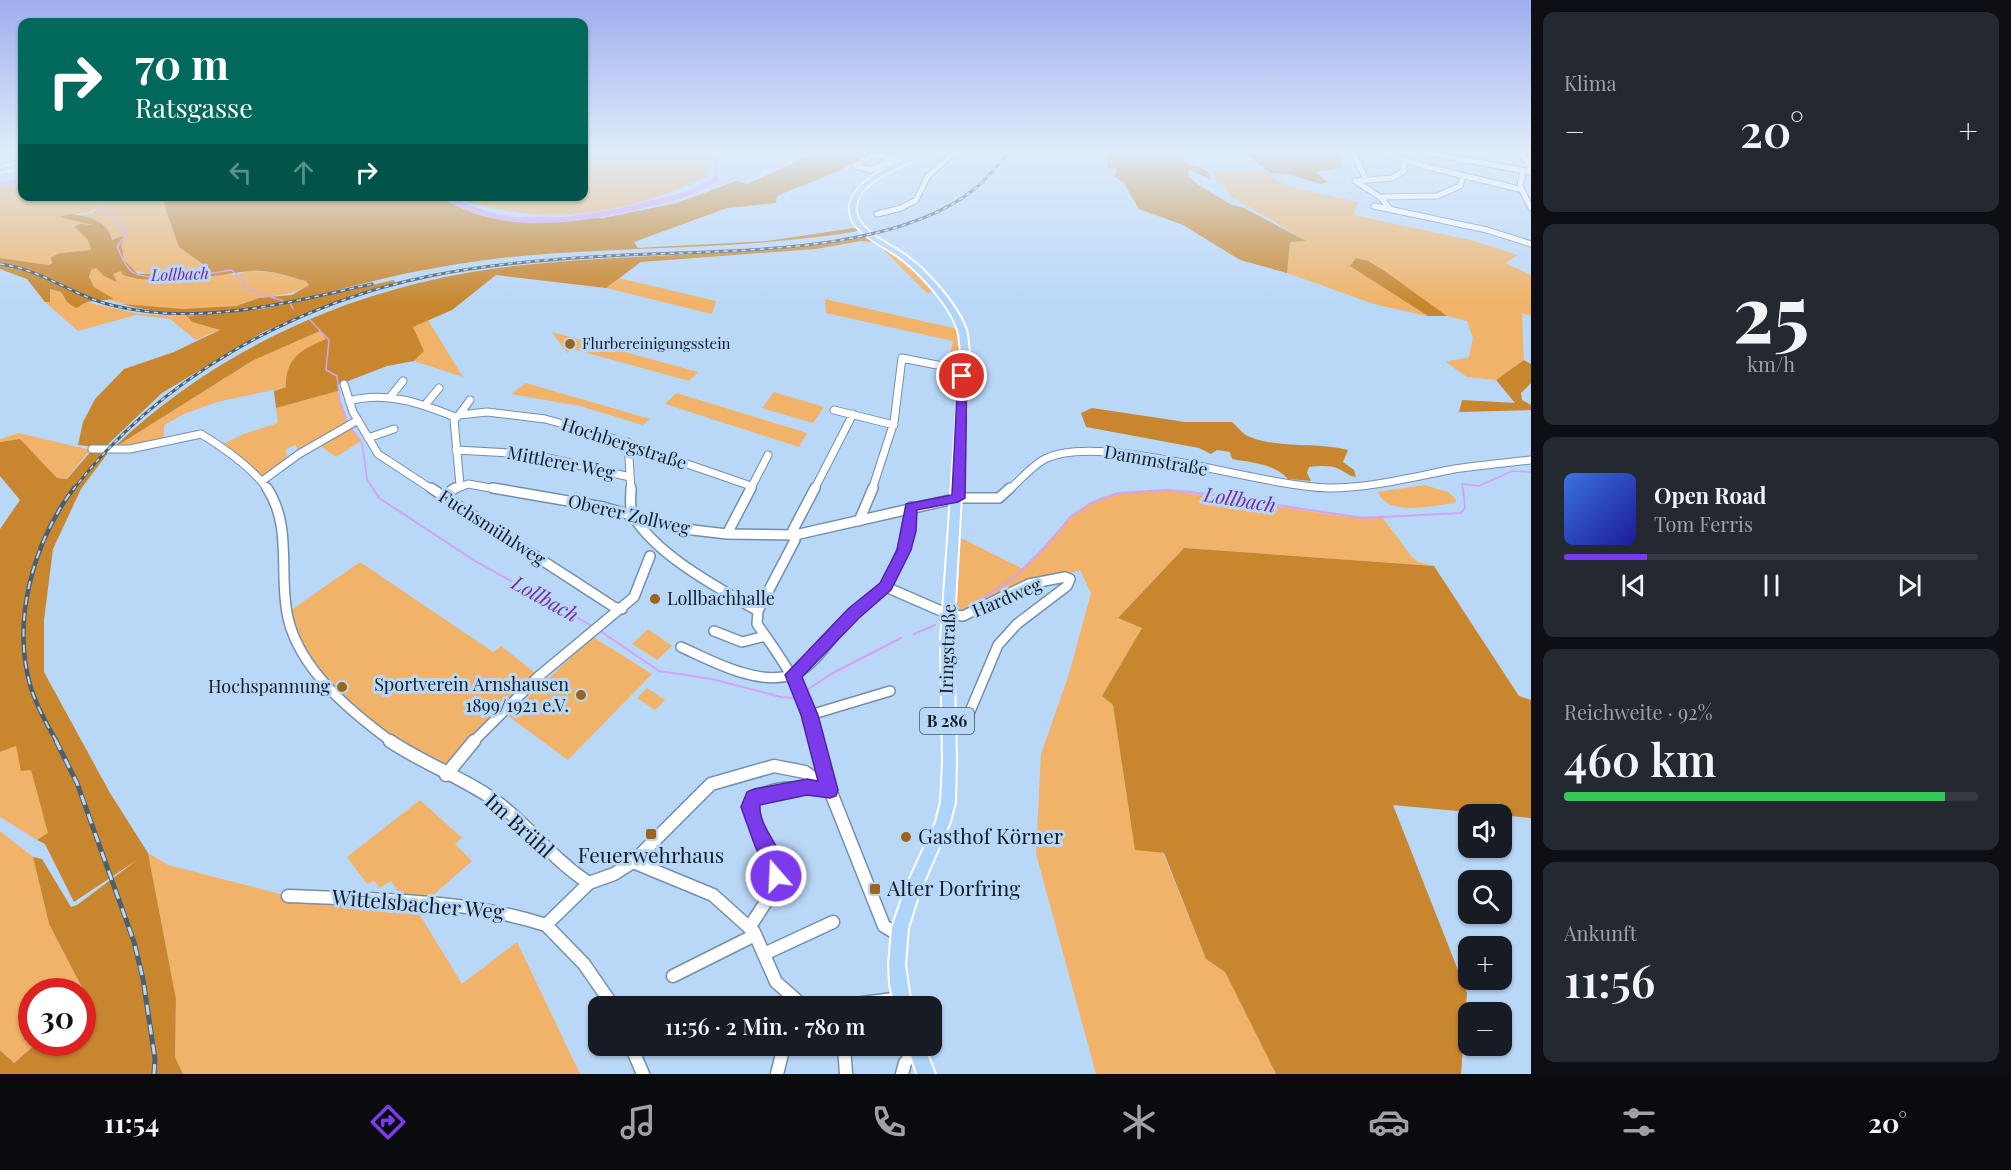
<!DOCTYPE html>
<html lang="de">
<meta charset="utf-8">
<style>
body{margin:0;font-family:"Playfair Display",serif;background:#242831;color:#f1f3f6;height:100vh;display:flex;flex-direction:column;font-size:22px;white-space:nowrap}
*{box-sizing:border-box;margin:0}
p{font-size:20px;color:#9ea1a6}
.icon{flex:none;width:33px;height:33px;fill:none;stroke:currentColor;stroke-width:2;stroke-linecap:round;stroke-linejoin:round}
.map{position:relative;flex:1;overflow:hidden}
.details{display:flex;flex-direction:column;gap:12px;padding:12px;background:#0d0f14;width:480px}
.details>*{flex:none}
.top-card{position:absolute;left:18px;top:18px;width:570px;height:183px;border-radius:12px;box-shadow:0 2px 4px #0004;background:#00695c;color:#fff;overflow:hidden}
.controls{position:absolute;left:1458px;top:804px;display:grid;gap:12px}
.controls a{display:grid;place-items:center;width:54px;height:54px;border-radius:12px;background:#171b24;box-shadow:0 2px 4px #0004;font-size:30px}
.speed{position:absolute;left:18px;top:978px;display:flex;gap:12px;font-size:30px;font-weight:700;text-align:center}
.speed>*{display:grid;place-content:center;width:78px;height:78px;border-radius:50%;background:#171b24;box-shadow:0 2px 4px #0004;line-height:1}
.speed .limit{border:9px solid #d22;background:#fff;color:#111}
.pin{position:absolute;display:grid;place-items:center;width:51px;height:51px;color:#fff;margin:-26px;border:3px solid #fff;border-radius:50%;box-shadow:0 2px 6px #0007}
.me{position:absolute;width:66px;margin:-33px;rotate:341deg;stroke-linejoin:round;filter:drop-shadow(0 0 4px #0008)}
.turn{display:flex;align-items:center;gap:21px;height:126px;padding:0 18px;font-size:27px}
.turn .icon{width:78px;height:78px;stroke-width:2.5}
.turn b{display:block;font-size:42px;line-height:51px}
.lanes{display:flex;align-items:center;height:57px;padding:0 18px;background:#0003;justify-content:center;gap:30px;direction:ltr}
.lanes .off{opacity:.35}
.big{font-size:45px;font-weight:600;line-height:1.1}
.details .card{flex:1;display:flex;flex-direction:column;justify-content:center;gap:9px;min-width:0;padding:0 21px;border-radius:12px;background:#242831}
.details .dial{align-items:center;gap:0}
.dial b{font-size:78px;line-height:1}
.song{display:flex;align-items:center;gap:18px}
.cover{width:72px;height:72px;border-radius:9px;background:linear-gradient(135deg,hsl(220 70% 55%),hsl(240 70% 35%))}
.played{height:6px;border-radius:3px;background:linear-gradient(90deg,#7c3aed 20%,#363941 20%)}
.keys{display:flex;justify-content:space-around;direction:ltr}
.heat{display:flex;justify-content:space-between;align-items:center;font-size:33px;direction:ltr}
.charge{height:9px;border-radius:4px;background:linear-gradient(90deg,#34c759 92%,#363941 0)}
.trip{position:absolute;left:588px;top:996px;width:354px;height:60px;border-radius:12px;background:#171b24;box-shadow:0 2px 4px #0004;font-weight:600;line-height:60px;text-align:center}
.dock{display:flex;height:96px;justify-content:space-around;align-items:center;background:#090b0e;color:#9ea1a6}
.dock .icon{width:42px;height:42px}
.dock .active{color:#7c3aed}
.dock b{font-size:27px;color:#f1f3f6}
main{display:flex;flex:1;min-height:0}
.map>svg:first-child{display:block}
.green{fill:#f0b369}
.forest{fill:#c8872f}
.lines{fill:none;stroke-linecap:round;stroke-linejoin:round}
.stream-far1{stroke:#d3a2f7;stroke-width:1.5}
.stream{stroke:#d3a2f7;stroke-width:2}
.river{fill:#d3a2f7;fill-rule:evenodd}
.minor-far3-casing{stroke:#738fad;stroke-width:7}
.minor-far2-casing{stroke:#738fad;stroke-width:9}
.minor-far1-casing{stroke:#738fad;stroke-width:12}
.minor-casing{stroke:#738fad;stroke-width:15}
.major-casing{stroke:#fff;stroke-width:4}
.minor-far3{stroke:#fff;stroke-width:5}
.minor-far2{stroke:#fff;stroke-width:7}
.minor-far1{stroke:#fff;stroke-width:9}
.minor{stroke:#fff;stroke-width:12}
.major{fill:#aed4fb;fill-rule:evenodd}
.rail-far2-casing{stroke:#4c5e70;stroke-width:3}
.rail-far1-casing{stroke:#4c5e70;stroke-width:4.5}
.rail-casing{stroke:#4c5e70;stroke-width:5}
.rail-far2{stroke:#b9d7f7;stroke-width:1.5;stroke-dasharray:4.5;stroke-linecap:butt}
.rail-far1{stroke:#b9d7f7;stroke-width:2;stroke-dasharray:8;stroke-linecap:butt}
.rail{stroke:#b9d7f7;stroke-width:3;stroke-dasharray:10;stroke-linecap:butt}
.route{fill:#7c3aed;stroke:#51269a;stroke-width:1.5}
.poi-dot{fill:#9a661c;stroke:#b9d7f7;stroke-width:2}
.labels{text-anchor:middle;stroke-width:6;stroke-linejoin:round;paint-order:stroke}
.far-poi-label{font-size:15px;fill:#121d28;stroke:#b9d7f7;text-anchor:start}
.far-water-label{font-size:16px;font-style:italic;fill:#7728a3;stroke:#b9d7f7}
.shield{fill:#b9d7f7;stroke:#456;stroke-width:1.5}
.shield-label{font-size:16px;font-weight:bold;fill:#121d28}
.street-label{font-size:18px;fill:#121d28;stroke:#b9d7f7}
.poi-label{font-size:18px;fill:#121d28;stroke:#b9d7f7;text-anchor:end}
.water-label{font-size:20px;font-style:italic;fill:#7728a3;stroke:#b9d7f7}
.near-street-label{font-size:21px;fill:#121d28;stroke:#b9d7f7}
.near-poi-label{font-size:21px;fill:#121d28;stroke:#b9d7f7;text-anchor:start}
</style>
<main>
<div class="map">
<svg width="1531" height="1074" viewBox="0 0 1531 1074">
<rect width="100%" height="100%" fill="#b9d7f7"/>
<path class="green" d="M584,153H715L706,176C631,216 536,228 455,197L584,196Z
M1211,171H1263L1288,186L1358,202L1354,215L1474,241L1518,255L1505,263L1531,275V316L1522,313L1524,360L1496,380L1467,377L1446,362L1469,357L1473,338L1467,321L1447,316L1397,282L1351,266L1428,316L1377,305L1287,273L1290,241L1305,240L1232,197Z
M22,182V196L165,197C165,222 190,257 212,270L176,276L224,273L234,275L249,271L270,272L306,281L309,285C290,296 280,294 260,298C251,299 243,304 234,306C195,311 146,311 109,300L113,299L94,287L89,277L91,270L97,268L116,281L112,274L122,271L146,281L165,273C143,274 119,274 121,244C105,238 97,217 80,215L92,213L99,207L89,212L61,217L95,225L80,224L76,227L88,240L91,250L61,253L48,265L0,258V186Z
M868,235L909,262L935,292L927,293Z
M619,278L716,301L712,314L606,288Z
M49,289L61,292L63,297L139,314L187,316L192,322L219,330L196,340L170,319L136,315L78,331L45,302L49,301Z
M825,299L962,330V370L947,368L953,341L826,313Z
M428,320L463,377L414,361L424,351L413,327Z
M320,331L326,339L287,387L217,402L184,414L164,425V441L112,449L252,361Z
M552,332L698,372L689,381L573,349L567,353Z
M526,383L650,419L643,425L580,406L511,394Z
M338,391L347,424L298,453L296,445L286,449L287,460L261,477L221,445L244,434L278,423L276,408Z
M774,392L824,407L813,423L762,408Z
M676,393L807,433L799,447L665,404Z
M350,425L361,441L336,457L318,444Z
M19,433L90,450L66,479L57,478L20,439L0,442V439Z
M1424,485L1448,492L1456,499L1455,503C1434,505 1388,518 1378,492Z
M1167,490L1341,516L1382,517L1412,557L1418,562L1434,566L1184,548L1118,618L1142,628L1102,696L1113,705L1135,849L1163,853L1206,959L1225,972L1276,1074H1096L1036,854L1041,754L1069,674L1091,593L1080,570L959,613L987,596L958,612L956,609L961,538L1023,569C1051,541 1077,498 1120,493C1135,491 1151,491 1167,490Z
M360,562L493,652L501,646L539,676L446,775L355,715L306,659L287,613Z
M648,629L672,646L657,660L632,644Z
M593,637L652,674L568,760L508,716Z
M647,688L665,700L655,710L637,698Z
M16,746L31,770L49,833L37,840L0,817V752Z
M420,800L462,838L455,844L472,861L431,897L400,894L391,881L380,888L374,881L367,884L347,857Z
M0,831L33,857L49,924L87,997L83,1002L82,992H32V1042L37,1043L14,1063L0,1050Z
M148,853L168,865L288,896L412,902L462,984L517,942L580,1074H183L175,1057L176,999Z"/>
<path class="forest" d="M815,153L839,157L851,153L860,159C835,175 807,183 779,195L775,200L777,203L727,208L634,242L638,248L655,247L767,241L861,227L864,230C748,251 629,245 511,257C475,261 439,267 403,274C313,294 214,330 122,304L183,309L236,306L259,298L292,295L309,285L306,281C288,276 268,269 250,271C228,273 196,281 175,276L211,270L179,247L165,207V197L443,196L504,218H603L677,203L736,181L747,184Z
M1108,153H1186L1183,161L1208,171L1211,180L1189,169L1188,176L1197,184L1232,205L1244,208L1306,241L1290,242L1287,273L1240,260L1183,225L1139,209L1124,183L1115,177L1117,169L1107,168Z
M1244,153H1336L1341,155L1342,168L1315,172L1328,182L1321,184L1288,174L1270,173Z
M71,214C88,216 108,221 112,240L126,235L121,244L124,260L138,274L166,273C153,284 139,279 123,275L121,271L113,274L117,282L104,276L96,268L91,270L89,277L94,287L114,299L87,302L76,308L67,302L61,292L50,289V302H45L27,279L0,269V258L48,265L52,263L51,257L61,253L91,250L88,240L75,227L80,224L93,225L59,217Z
M868,235L873,242L861,241L816,249L641,262L606,288L496,275L452,310L413,327L424,351L414,361L387,366L338,385V391L276,408L274,391L286,387C285,358 302,349 326,339L320,331L252,361L112,449C227,339 376,278 534,264C646,253 758,257 868,235Z
M1356,258L1368,261L1383,270L1447,316H1428L1350,266Z
M394,280L395,283L323,306L263,332L162,393L104,448L78,445L83,422L95,399L124,369L174,352L220,330L192,322L187,316L263,309Z
M1524,360L1531,364V383L1521,393L1522,400L1531,405V410L1459,412L1462,400L1515,403L1496,380Z
M1092,408L1185,422H1232C1237,426 1243,435 1250,437C1281,449 1317,442 1348,450L1343,462L1354,470L1356,477C1348,476 1346,472 1339,469C1331,465 1318,466 1309,467L1307,473L1311,481L1288,479C1273,463 1252,463 1232,459L1230,452L1217,450L1211,454L1199,448L1086,427L1081,413Z
M20,439L57,478L67,479L92,450H110L81,489L53,549L44,620V672L110,793L148,853L176,999L175,1057L183,1074H0V1050L14,1063L37,1043L82,1042L83,1002L87,997L49,924L33,857L42,859L71,907L77,905L137,860L74,902L45,844L37,840L48,833L31,770L21,771L16,746L0,752V529L20,500L0,476V442Z
M1184,548L1434,566L1519,696L1531,700V818L1393,805L1467,993L1461,1074H1276L1225,972L1206,959L1164,853L1135,850L1113,705L1102,696L1142,628L1118,618Z"/>
<g class="lines">
<path class="stream-far1" d="M102,196L98,209L114,215L117,224L128,231L117,247C122,255 123,264 131,271C147,284 211,273 232,270L245,285L244,288L283,301
M289,301L293,309
M310,320L329,340L326,370L337,376L340,402L348,423L362,443L367,479L374,490
M1463,490L1462,484L1479,486L1512,471L1531,472"/>
<path class="stream" d="M373,488L379,498L475,561L594,627
M960,613L1016,576L1051,541L1070,517L1091,503L1118,493L1167,490L1190,492L1363,518L1461,513L1465,508L1463,488
M599,630L659,671L712,679L781,697L793,698L799,695
M914,634L935,625
M804,692L831,674L901,638"/>
<path class="river" d="M718,153H724L721,158L719,179C700,195 676,200 652,206C584,223 502,238 439,196H449L479,210L513,217H564L617,209L689,191L713,178L715,158Z
M22,178V182L0,186V182Z"/>
<g class="minor-far3-casing">
<path id="minor-far3" d="M1353,153L1366,179
M1384,153L1428,167L1519,189
M1429,153L1531,172
M1521,153L1530,165L1529,171
M890,159L874,154L855,166L872,170L905,153
M1523,171L1520,186L1531,208
M1380,197L1437,196L1460,186L1463,176
M1374,206L1487,230L1531,244
M1391,210L1380,197L1355,181L1392,178L1404,171V160
M877,214L901,208L916,200L928,176L954,153"/>
</g>
<g class="minor-far2-casing">
<path id="minor-far2" d="M344,384L353,412L378,454L433,490
M391,396L403,381
M349,401C387,391 420,403 455,417
M425,405L439,388
M834,410L894,425
M459,415L470,400
M368,438L394,429
M628,442L631,490
M92,449H130L201,434C224,448 252,467 268,490
M456,450L531,454L630,477
M262,481L299,454L358,420
M460,485L454,420L459,415L487,412L545,419L603,435L751,486
M453,490L468,484L502,490
M750,490L768,455
M814,490L853,414
M872,490L894,422L902,358L962,370
M1009,490C1019,481 1031,467 1043,460C1098,430 1259,487 1329,488C1371,488 1413,477 1454,469C1480,465 1506,463 1531,460"/>
</g>
<g class="minor-far1-casing">
<path id="minor-far1" d="M267,488C293,527 278,575 288,618C300,670 351,712 392,742
M431,488L614,607L622,609
M493,488L603,507L676,528L727,534L795,535L958,498H999L1010,488
M631,488C631,496 629,509 633,516C659,557 717,587 758,611
M815,488L793,530L795,540L758,611L757,624C788,667 803,690 817,742
M443,496L455,488
M859,521L873,488
M727,534L751,488
M886,587L903,548L911,507
M714,631L742,642L765,636
M681,647C712,661 757,686 792,675C815,667 831,637 847,620C859,608 872,597 886,587L948,614L963,616L1029,584L1065,577L1070,579L1067,586L1017,624L998,645L968,716
M810,715L890,691
M473,742L539,676L634,597L650,556"/>
</g>
<g class="minor-casing">
<path id="minor" d="M390,741C421,762 456,775 487,795C525,820 551,859 589,883
M446,775L474,741
M633,862L713,895L754,932L776,982L802,1005L822,1006
M288,896C375,900 462,898 546,925
M749,928C769,896 787,880 765,842C757,829 751,818 750,803C769,784 805,788 830,790L817,741
M764,954L833,922
M673,976L755,935
M613,1006L584,964L546,925L589,883L614,874L633,862L711,784L774,766L805,772L830,790L884,926L897,934
M840,1006L901,998
M631,1046L643,1074
M844,1046L846,1074
M777,1074L784,1046
M902,1074L905,1063L917,1049"/>
</g>
<g class="major-casing">
<path id="major" d="M920,153H927C906,166 881,171 864,190C855,200 853,212 861,223C871,237 889,244 902,253C925,268 957,304 966,330C968,338 968,345 969,353L953,639L956,761L955,802L950,822L919,893L908,928L905,965L911,1006H895L890,985L889,965L892,928L906,887L936,822L941,802L943,761L941,639L961,353C960,345 960,338 958,330C950,305 919,271 898,256C885,247 868,240 857,227C828,191 894,162 920,153Z
M22,163V167L0,172V168Z
M908,1046H924L935,1074H917Z"/>
</g>
<use href="#minor-far3" class="minor-far3"/>
<use href="#minor-far2" class="minor-far2"/>
<use href="#minor-far1" class="minor-far1"/>
<use href="#minor" class="minor"/>
<use href="#major" class="major"/>
<g class="rail-far2-casing">
<path id="rail-far2" d="M0,264C44,270 71,295 111,305C198,327 286,303 372,284
M73,490C159,378 293,304 430,276C494,263 561,258 626,255C727,250 896,255 977,187C988,177 998,164 1009,153"/>
</g>
<g class="rail-far1-casing">
<path id="rail-far1" d="M57,742C47,725 37,707 31,688C11,622 33,542 74,488"/>
</g>
<g class="rail-casing">
<path id="rail" d="M56,741L77,783L134,942L143,979L155,1059L154,1074"/>
</g>
<use href="#rail-far2" class="rail-far2"/>
<use href="#rail-far1" class="rail-far1"/>
<use href="#rail" class="rail"/>
</g>
<linearGradient id="sky" x2="0" y2="1"><stop stop-color="#9fadee"/><stop offset="0.5" stop-color="#e0edfb"/><stop offset="1" stop-color="#e0edfb" stop-opacity="0"/></linearGradient>
<rect width="1531" height="303" fill="url(#sky)"/>
<path class="route" d="M958,374L967,376L965,498L958,502L917,510L916,531L911,550L891,590L859,618L802,677L818,715L838,790L836,796L830,798L807,795L760,805C758,832 794,856 783,883L776,886L769,883L766,868L755,846L741,807L747,792L754,789L807,779L818,781L801,715L785,675L848,609L880,583L897,550L906,504L952,495Z"/>
<g class="poi-dot">
<circle cx="570" cy="344" r="6"/>
<circle cx="655" cy="599" r="6"/>
<circle cx="342" cy="687" r="6"/>
<circle cx="581" cy="695" r="6"/>
<rect x="645" y="828" width="12" height="12" rx="3"/>
<circle cx="906" cy="837" r="6"/>
<rect x="869" y="883" width="12" height="12" rx="3"/>
</g>
<g class="labels">
<g class="far-poi-label">
<text x="582" y="349">Flurbereinigungsstein</text>
</g>
<g class="far-water-label">
<text transform="translate(180 274) rotate(-2)" y="6">Lollbach</text>
</g>
<rect class="shield" x="920" y="708" width="54" height="26" rx="4.5"/>
<g class="shield-label">
<text x="947" y="727">B 286</text>
</g>
<g class="street-label">
<text transform="translate(624 444) rotate(18)" y="6">Hochbergstraße</text>
<text transform="translate(1156 461) rotate(10)" y="6">Dammstraße</text>
<text transform="translate(561 463) rotate(11)" y="6">Mittlerer Weg</text>
<text transform="translate(629 515) rotate(13)" y="6">Oberer Zollweg</text>
<text transform="translate(492 528) rotate(33)" y="6">Fuchsmühlweg</text>
<text transform="translate(1007 598) rotate(-23)" y="6">Hardweg</text>
<text transform="translate(948 649) rotate(-88)" y="6">Iringstraße</text>
</g>
<g class="poi-label">
<text x="667" y="605" text-anchor="start">Lollbachhalle</text>
<text x="569" y="691">Sportverein Arnshausen<tspan x="569" dy="21">1899/1921 e.V.</tspan></text>
<text x="330" y="693">Hochspannung</text>
</g>
<g class="water-label">
<text transform="translate(1240 500) rotate(9)" y="7">Lollbach</text>
<text transform="translate(545 599) rotate(29)" y="7">Lollbach</text>
</g>
<g class="near-street-label">
<text transform="translate(519 826) rotate(42)" y="7">Im Brühl</text>
<text transform="translate(418 905) rotate(5)" y="7">Wittelsbacher Weg</text>
</g>
<g class="near-poi-label">
<text x="918" y="844">Gasthof Körner</text>
<text x="651" y="863" text-anchor="middle">Feuerwehrhaus</text>
<text x="887" y="896">Alter Dorfring</text>
</g>
</g>
</svg>
<div class="controls">
<a><svg class="icon" aria-label="sound" viewBox="0 0 24 24"><path d="M4 9h4l5-4v14l-5-4H4zM17 9q2 3 0 6"/></svg></a>
<a><svg class="icon" aria-label="search" viewBox="0 0 24 24"><circle cx="10" cy="10" r="6"/><path d="M15 15l6 6"/></svg></a>
<a>+</a>
<a>−</a>
</div>
<div class="speed"><div class="limit">30</div></div>
<div class="pin" style="left:962px;top:376px;background:#d93025"><svg class="icon" aria-label="arrive" viewBox="0 0 24 24"><path d="M6 21V4h12l-3 4 3 4H6"/></svg></div>
<svg class="me" style="left:776px;top:876px" viewBox="-20 -20 40 40"><circle r="17" fill="#7c3aed" stroke="#fff" stroke-width="3"/><path d="M0-11L8 9 0 5-8 9z" fill="#fff"/></svg>
<div class="trip">11:56 · 2 Min. · 780 m</div>
<div class="top-card">
<div class="turn"><svg class="icon" aria-label="right" viewBox="0 0 24 24"><path d="M7 20v-9h11M14 6l5 5-5 5"/></svg><div><b>70 m</b>Ratsgasse</div></div>
<div class="lanes"><svg class="icon off" aria-label="left" viewBox="0 0 24 24"><path d="M17 20v-9H6M10 6l-5 5 5 5"/></svg><svg class="icon off" aria-label="ahead" viewBox="0 0 24 24"><path d="M12 20V5M6 11l6-6 6 6"/></svg><svg class="icon" aria-label="right" viewBox="0 0 24 24"><path d="M7 20v-9h11M14 6l5 5-5 5"/></svg></div>
</div>
</div>
<section class="details">
<div class="card"><p>Klima</p>
<div class="heat"><a>−</a><b class="big">20°</b><a>+</a></div>
</div>
<div class="card dial"><b>25</b><p>km/h</p></div>
<div class="card">
<div class="song"><i class="cover"></i><div><b>Open Road</b><p>Tom Ferris</p></div></div>
<div class="played"></div>
<div class="keys"><svg class="icon" aria-label="previous" viewBox="0 0 24 24"><path d="M18 5L8 12l10 7zM5 5v14"/></svg><svg class="icon" aria-label="pause" viewBox="0 0 24 24"><path d="M8 5v14M16 5v14"/></svg><svg class="icon" aria-label="next" viewBox="0 0 24 24"><path d="M6 5l10 7-10 7zM19 5v14"/></svg></div>
</div>
<div class="card"><p>Reichweite · 92%</p><b class="big">460 km</b><div class="charge"></div></div>
<div class="card"><p>Ankunft</p><b class="big">11:56</b></div>
</section>
</main>
<nav class="dock">
<b>11:54</b>
<svg class="icon active" aria-label="directions" viewBox="0 0 24 24"><path d="M12 3l9 9-9 9-9-9zM9 14v-3h6M13 9l2 2-2 2"/></svg>
<svg class="icon" aria-label="music" viewBox="0 0 24 24"><path d="M9 18V5l10-2v13"/><circle cx="6" cy="18" r="3"/><circle cx="16" cy="16" r="3"/></svg>
<svg class="icon" aria-label="phone" viewBox="0 0 24 24"><path d="M5 4h4l2 5-3 2q2 4 5 5l2-3 5 2v4C11 20 4 13 5 4z"/></svg>
<svg class="icon" aria-label="climate" viewBox="0 0 24 24"><path d="M12 3v18M4 7l16 10M4 17L20 7"/></svg>
<svg class="icon" aria-label="car" viewBox="0 0 24 24"><path d="M5 17H2v-5l4-1 3-4h7l3 4 3 1v5h-3M9 17h6M6 11h13"/><circle cx="7" cy="17" r="2"/><circle cx="17" cy="17" r="2"/></svg>
<svg class="icon" aria-label="filters" viewBox="0 0 24 24"><path d="M4 7h16M4 17h16"/><circle cx="9" cy="7" r="2"/><circle cx="15" cy="17" r="2"/></svg>
<b>20°</b>
</nav>
